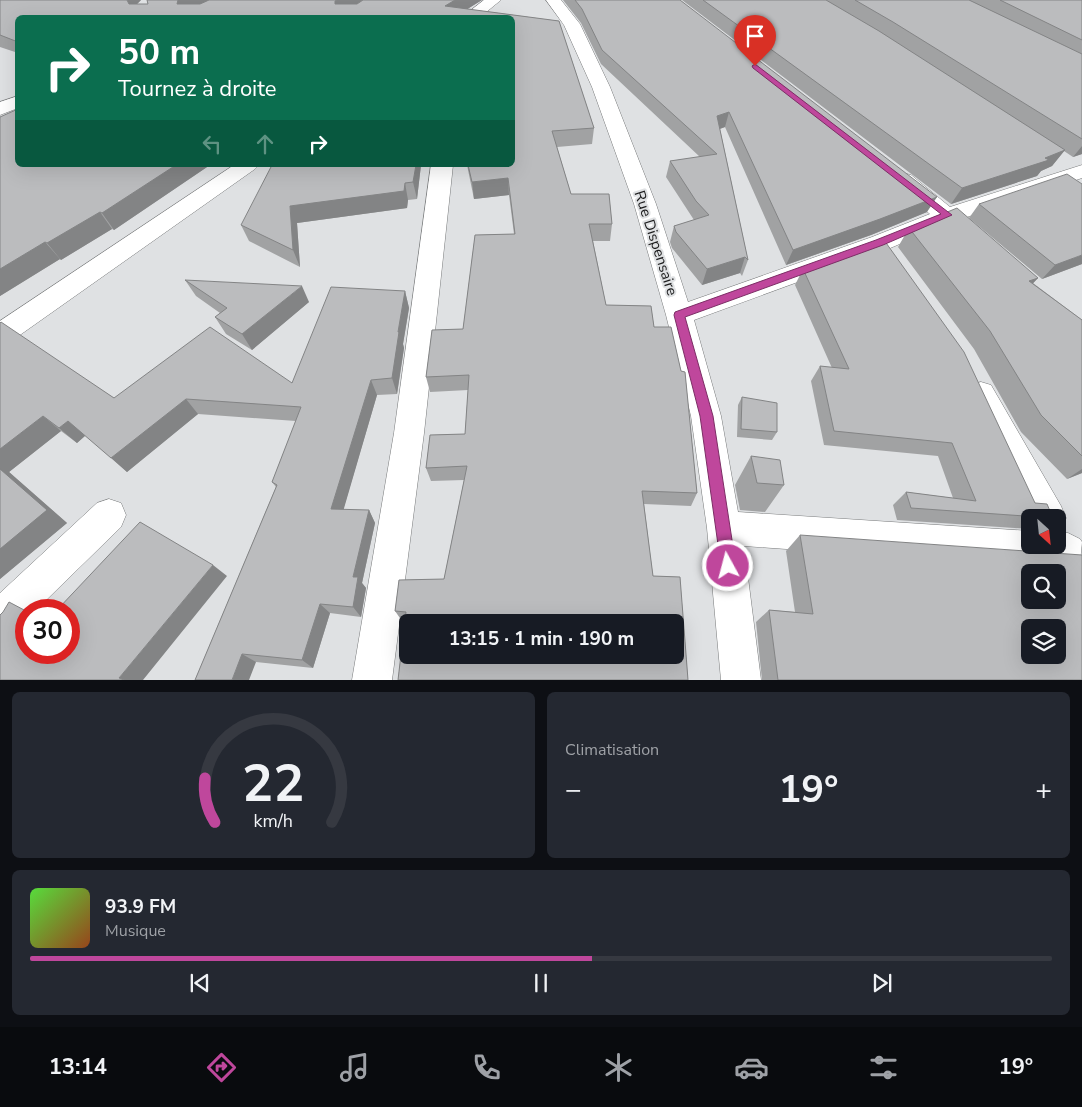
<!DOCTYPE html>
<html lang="fr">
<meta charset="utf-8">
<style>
body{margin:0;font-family:"Nunito Sans",sans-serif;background:#242831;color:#f1f3f6;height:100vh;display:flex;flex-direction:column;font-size:19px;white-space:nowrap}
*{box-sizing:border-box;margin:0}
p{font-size:16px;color:#9ea1a6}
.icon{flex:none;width:28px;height:28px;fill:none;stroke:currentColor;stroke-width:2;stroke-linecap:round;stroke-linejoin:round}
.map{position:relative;height:680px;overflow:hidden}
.drawer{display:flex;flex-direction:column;gap:12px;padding:12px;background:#0d0f14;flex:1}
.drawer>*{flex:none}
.hud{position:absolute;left:15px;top:15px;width:500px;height:152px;border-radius:8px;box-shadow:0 5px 20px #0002;background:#0b6e4f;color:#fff;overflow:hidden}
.needle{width:32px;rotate:153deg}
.tools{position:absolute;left:1021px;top:509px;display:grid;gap:10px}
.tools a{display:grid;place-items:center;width:45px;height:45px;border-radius:8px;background:#171b24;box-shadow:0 5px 20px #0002;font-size:25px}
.speed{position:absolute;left:15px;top:599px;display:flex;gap:10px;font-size:25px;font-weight:700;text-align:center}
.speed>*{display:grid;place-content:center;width:65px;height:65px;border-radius:50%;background:#171b24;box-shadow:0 5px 20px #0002;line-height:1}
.speed .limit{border:8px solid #d22;background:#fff;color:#111}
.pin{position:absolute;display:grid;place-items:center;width:42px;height:42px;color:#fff;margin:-51px -21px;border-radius:50% 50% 50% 0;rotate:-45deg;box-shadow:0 0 5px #0007}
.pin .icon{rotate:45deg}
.me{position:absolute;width:55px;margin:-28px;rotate:353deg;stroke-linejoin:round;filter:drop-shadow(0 0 4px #0008)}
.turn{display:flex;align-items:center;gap:18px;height:105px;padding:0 20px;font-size:22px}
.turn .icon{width:65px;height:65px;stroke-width:2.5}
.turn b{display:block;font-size:35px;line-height:42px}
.lanes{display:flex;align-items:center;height:48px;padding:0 20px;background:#0003;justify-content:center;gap:25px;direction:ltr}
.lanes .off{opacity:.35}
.big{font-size:38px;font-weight:700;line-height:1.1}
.drawer .card{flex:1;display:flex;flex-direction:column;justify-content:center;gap:8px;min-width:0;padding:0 18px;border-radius:8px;background:#242831}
.drawer .dial{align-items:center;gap:0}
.dial svg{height:130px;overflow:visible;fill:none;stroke:#363941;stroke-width:7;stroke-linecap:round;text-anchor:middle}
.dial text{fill:#f1f3f6;stroke:none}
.song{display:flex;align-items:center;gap:15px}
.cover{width:60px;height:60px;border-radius:8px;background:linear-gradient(135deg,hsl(110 70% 55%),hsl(20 70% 35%))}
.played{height:5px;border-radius:2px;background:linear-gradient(90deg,#bf479c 55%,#363941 55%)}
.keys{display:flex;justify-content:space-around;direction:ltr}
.heat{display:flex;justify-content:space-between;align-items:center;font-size:28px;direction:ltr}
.drawer .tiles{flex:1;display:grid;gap:12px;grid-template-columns:1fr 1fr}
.card:last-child{grid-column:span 2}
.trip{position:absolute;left:399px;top:614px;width:285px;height:50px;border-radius:8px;background:#171b24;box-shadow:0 5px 20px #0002;font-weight:700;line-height:50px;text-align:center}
.tab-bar{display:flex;height:80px;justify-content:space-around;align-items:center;background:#090b0e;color:#9ea1a6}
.tab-bar .icon{width:35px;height:35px}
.tab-bar .current{color:#bf479c}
.tab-bar b{font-size:22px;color:#f1f3f6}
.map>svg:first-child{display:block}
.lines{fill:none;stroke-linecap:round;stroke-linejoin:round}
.minor-casing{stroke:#787a7b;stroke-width:1}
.minor{fill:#fff;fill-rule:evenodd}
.wall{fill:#a1a2a3;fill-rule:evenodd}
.shaded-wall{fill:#838485}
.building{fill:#bbbcbe;stroke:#838485;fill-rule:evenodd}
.route{fill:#bf479c;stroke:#7c2e65}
.labels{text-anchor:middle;stroke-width:4;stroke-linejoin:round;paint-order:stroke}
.street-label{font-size:15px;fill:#1c1c1d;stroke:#dfe1e3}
</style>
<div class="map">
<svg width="1082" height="680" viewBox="0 0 1082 680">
<rect width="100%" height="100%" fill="#dfe1e3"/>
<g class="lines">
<g class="minor-casing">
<path id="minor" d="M484,0H501L479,18H461Z
M546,0H561L580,24L610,87L656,204L688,302L872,237L930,214L895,185L892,180L895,175L903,173L911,175L950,207L1082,165V178L964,218L982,232L986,238L982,244C966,248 956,236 944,225L888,249L694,320L721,416L738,512L1030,531V545H1058V533H1068L1080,539L1082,542L1080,563L1068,569L744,546L761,680H721L707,528L691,416L666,315L634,204L592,87L564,25Z
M18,96V108L0,115V102Z
M234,165H259L255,169L10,342L0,346V321Z
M431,165H453L424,433L392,680H352L394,433Z
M981,382L991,385L1061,506L1066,518L1061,530L1058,531V518H1031L966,394L971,385Z
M109,499L121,503L126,515L121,527L36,610H26V620L13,632L0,638V593L97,503Z"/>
</g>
<use href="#minor" class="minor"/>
</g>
<path class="wall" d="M0,0H141L137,4H148L147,0H363L356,4L363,0H482L467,9L559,21L594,128L592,144L557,147L571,194H609L612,224L610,241H593L606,305L651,306L654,327H671L681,371L685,372L697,493L691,506L644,504L653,576L680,577L688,680H398L405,621H402L395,611L399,580L444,579L464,480L431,481L426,468L430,435L465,434L468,390L430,392L426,377L432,330L463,329L475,235L514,234L509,195L474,199L467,165H512V18H18V53L0,47ZM408,622H675V655H408Z
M563,0H680L927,212L871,235L786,265L725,127L720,129L748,260L742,276L740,273L702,285L672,248L670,242L674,226L694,220L666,177L670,161L700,157L601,64L581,23Z
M682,0H1082V154L1073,157L1064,151L1052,166L1041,171L1037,176L951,204Z
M0,117L18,165H210L114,230L112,229L61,260L60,259L0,296Z
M421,165L417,199L408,200L407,208L297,223L300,267L249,241L241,225Z
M979,204L1082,264L1042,279L969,218Z
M909,228L1038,278L1033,283L1082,320V473L1067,479L1021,432L974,349L898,247Z
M803,269L1035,503L1053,518H1030V529L897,520L893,505L906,492L953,498L938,456L824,445L811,381L820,366L832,368L795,285Z
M185,280L309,302L252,350L226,334L215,317L220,313L196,296Z
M405,291L409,308L403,344L404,348L397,394L377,395L343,510H369L375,523L362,583L366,588L361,617L330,613L313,668L256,662L195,680L276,487L272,482L296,421L198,414L127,472L86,435L77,443L61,431L9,472L67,523L0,579V323L114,398L292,383Z
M742,397L777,432L772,440L737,437L738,405Z
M751,456L784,485L765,512L740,510L735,485Z
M800,535L1082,680H762L756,622L769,610L795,612L786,551Z"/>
<path class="shaded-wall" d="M127,0H141L132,9L136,18Z
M178,0H213L184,18L177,4Z
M337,0H363L339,16L335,4V1Z
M455,0H482L453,18L445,6Z
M729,112L725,127L713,131L717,116Z
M1082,146V154L1073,157Z
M1065,150L1052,166L1041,171L1037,176L951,204L962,188L1045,158Z
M176,165H210L114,230L102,213Z
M416,165H421L417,199L413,182Z
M508,178L509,195L474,199L472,182Z
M405,183L408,200L407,208L297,223L300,267L293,250L290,206Z
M937,197L927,212L871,235L786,265L793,250Z
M100,212L112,229L61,260L47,243Z
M45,242L60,259L0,296V269Z
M1082,255V264L1042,279L1055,265Z
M745,257L740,273L702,285L707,269Z
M1038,278L1021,296L1029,281Z
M302,286L309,302L252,350L242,334Z
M405,291L409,308L403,344L404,348L397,394L392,378L398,332Z
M371,380L377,395L340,522L331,509Z
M186,399L198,414L127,472L111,458Z
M43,416L61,431L9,472L67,523L0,579V449Z
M68,421L86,435L77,443L59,428Z
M1082,469V473L1067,479Z
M369,510L375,523L362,583L366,588L361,617L353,607V577Z
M213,565L227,576L143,680H124L119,678Z
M320,604L330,613L313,668L302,660Z
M242,654L256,662L249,680H232Z"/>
<path class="building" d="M0,0H127L129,4H148L147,0H178L177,4H200L209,0H337L335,1V4H357L363,0H455L445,6L559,21L594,128L552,131L571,194H609L612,224H589L606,305L651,306L654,327H671L681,371L685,372L697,493L642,491L653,576L680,577L688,680H398L406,612L395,611L399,580L444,579L467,466L426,468L430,435L465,434L469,375L426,377L432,330L463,329L475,235L515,234L508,178L472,182L468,165H512V18H435V16V18H18V42L0,35ZM408,622H675V655H408Z
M575,0H680L937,197L880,219L793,250L729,112L717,116L748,260L745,257L707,269L676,232L674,226L709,215L696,201L670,161L717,154L602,50L582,9Z
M703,0H826L879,31L1065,150L1045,158L1049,160L962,188Z
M855,0H969L1082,54V139L893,22Z
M1000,0H1082V40Z
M18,109V165H176L102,213L100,212L47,243L45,242L0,269V117Z
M272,165H416L413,182L405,183L404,191L290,206L293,250L241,225Z
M1067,174L1082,184V255L1055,265L979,204Z
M957,208L1038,278L1029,281L1082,320V456L1041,415L990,331L909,228Z
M884,240L964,352L1035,503L1047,504L1053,518L911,508L906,492L976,501L952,443L834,431L820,366L849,369L803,269Z
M185,280L302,286L242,334L215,317L227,308Z
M331,287L405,291L398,332H399L392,378L371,380L331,509L369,510L353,577H358L353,607L320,604L302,660L242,654L232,680H195L277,485L272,482L301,407L186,399L111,458L68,421L59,428L43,416L0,449V323L1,322L114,398L210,327L292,383Z
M742,397L777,403V432L741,429Z
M751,456L780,460L784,485L757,483Z
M0,469L47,510L0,549Z
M140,522L213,565L119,678L124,680H0V615L3,612L9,602L26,611V652H69V610H57Z
M800,535L1082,555V680H778L769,610L813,614ZM1030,572H1058V600H1030ZM1030,628H1058V655H1030Z"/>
<path class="route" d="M755,64L952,215L883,245L685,317L713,416L736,566L734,571L728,573L723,571L721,566L700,416L674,315L675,312L876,240L941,214L753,68L752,66Z"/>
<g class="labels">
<g class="street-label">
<text transform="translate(656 243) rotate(72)" y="5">Rue Dispensaire</text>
</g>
</g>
</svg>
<div class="tools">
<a><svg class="needle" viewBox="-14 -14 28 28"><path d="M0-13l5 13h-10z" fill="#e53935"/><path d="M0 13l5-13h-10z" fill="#9ea1a6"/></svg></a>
<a><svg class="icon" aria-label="search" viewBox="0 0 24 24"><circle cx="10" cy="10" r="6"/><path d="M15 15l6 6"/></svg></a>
<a><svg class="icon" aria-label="layers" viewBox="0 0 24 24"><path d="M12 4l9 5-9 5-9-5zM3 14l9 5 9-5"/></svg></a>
</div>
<div class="speed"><div class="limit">30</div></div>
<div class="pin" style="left:755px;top:66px;background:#d93025"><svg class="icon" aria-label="arrive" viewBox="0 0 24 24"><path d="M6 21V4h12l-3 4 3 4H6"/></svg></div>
<svg class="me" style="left:728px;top:566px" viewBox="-20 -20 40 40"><circle r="17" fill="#bf479c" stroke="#fff" stroke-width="3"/><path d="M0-11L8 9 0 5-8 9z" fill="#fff"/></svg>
<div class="trip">13:15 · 1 min · 190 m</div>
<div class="hud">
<div class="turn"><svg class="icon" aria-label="right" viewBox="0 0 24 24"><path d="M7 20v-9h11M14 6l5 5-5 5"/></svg><div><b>50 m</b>Tournez à droite</div></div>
<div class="lanes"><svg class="icon off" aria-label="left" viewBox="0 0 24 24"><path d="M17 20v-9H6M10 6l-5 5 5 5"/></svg><svg class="icon off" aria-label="ahead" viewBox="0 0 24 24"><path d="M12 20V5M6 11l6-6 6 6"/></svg><svg class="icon" aria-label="right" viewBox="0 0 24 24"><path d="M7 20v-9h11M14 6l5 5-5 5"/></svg></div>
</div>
</div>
<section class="drawer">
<div class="tiles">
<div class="card dial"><svg viewBox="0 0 100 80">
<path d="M14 69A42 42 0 1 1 86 69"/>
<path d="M14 69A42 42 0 0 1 8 42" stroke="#bf479c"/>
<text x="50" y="56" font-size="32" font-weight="700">22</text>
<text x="50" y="72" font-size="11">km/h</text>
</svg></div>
<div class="card"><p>Climatisation</p>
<div class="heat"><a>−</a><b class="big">19°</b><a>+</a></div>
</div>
<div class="card">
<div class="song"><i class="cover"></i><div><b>93.9 FM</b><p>Musique</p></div></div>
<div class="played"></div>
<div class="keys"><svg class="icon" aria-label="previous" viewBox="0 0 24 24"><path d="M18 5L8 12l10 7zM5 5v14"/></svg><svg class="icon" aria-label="pause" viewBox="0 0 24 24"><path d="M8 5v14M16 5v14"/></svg><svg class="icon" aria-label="next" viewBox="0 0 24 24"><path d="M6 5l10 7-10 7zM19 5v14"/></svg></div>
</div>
</div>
</section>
<nav class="tab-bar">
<b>13:14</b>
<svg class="icon current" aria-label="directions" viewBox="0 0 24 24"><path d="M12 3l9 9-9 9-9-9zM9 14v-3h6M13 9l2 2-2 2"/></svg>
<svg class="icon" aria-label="music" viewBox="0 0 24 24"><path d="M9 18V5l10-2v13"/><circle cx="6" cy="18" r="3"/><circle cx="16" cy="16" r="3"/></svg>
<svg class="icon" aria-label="phone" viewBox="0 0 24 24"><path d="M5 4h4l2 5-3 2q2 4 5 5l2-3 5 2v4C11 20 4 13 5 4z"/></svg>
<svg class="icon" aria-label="climate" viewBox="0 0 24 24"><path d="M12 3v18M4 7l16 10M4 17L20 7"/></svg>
<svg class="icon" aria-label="car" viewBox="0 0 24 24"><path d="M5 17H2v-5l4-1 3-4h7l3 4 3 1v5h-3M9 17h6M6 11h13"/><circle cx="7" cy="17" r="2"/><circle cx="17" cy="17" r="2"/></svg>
<svg class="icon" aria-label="filters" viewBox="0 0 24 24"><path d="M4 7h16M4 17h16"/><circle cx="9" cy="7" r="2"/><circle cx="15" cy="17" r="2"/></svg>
<b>19°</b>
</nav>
